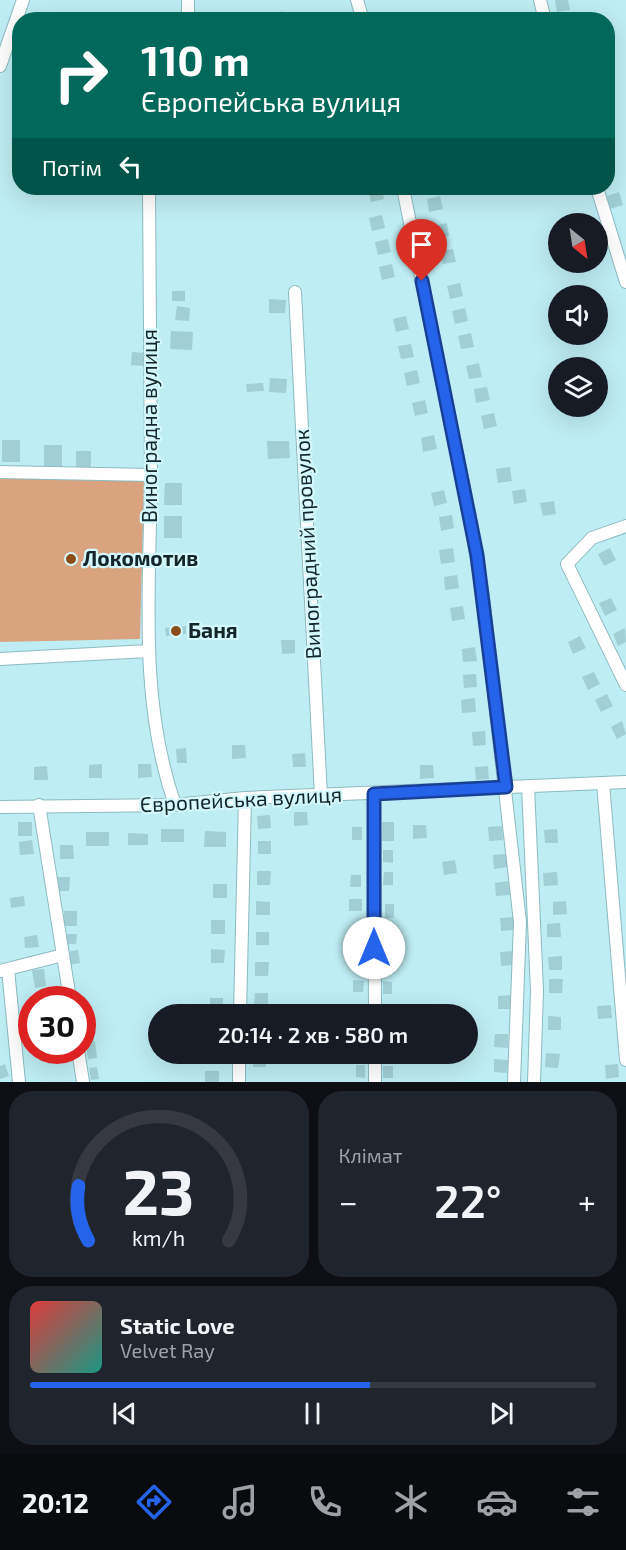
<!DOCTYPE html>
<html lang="uk">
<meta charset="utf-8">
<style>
body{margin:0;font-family:"Exo 2",sans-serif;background:#20242c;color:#f1f3f6;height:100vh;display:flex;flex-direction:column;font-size:22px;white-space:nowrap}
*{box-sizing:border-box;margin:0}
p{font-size:20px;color:#9ea1a6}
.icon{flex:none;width:33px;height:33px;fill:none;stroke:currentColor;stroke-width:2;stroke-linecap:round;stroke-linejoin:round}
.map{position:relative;height:1082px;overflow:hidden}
.details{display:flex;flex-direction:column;gap:9px;padding:9px;background:#0d0f14;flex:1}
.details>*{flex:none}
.banner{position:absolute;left:12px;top:12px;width:603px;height:183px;border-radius:24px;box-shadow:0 6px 24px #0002;background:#00695c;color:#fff;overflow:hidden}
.needle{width:39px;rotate:150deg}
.controls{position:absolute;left:548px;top:213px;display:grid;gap:12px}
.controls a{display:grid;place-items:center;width:60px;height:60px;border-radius:50%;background:#171b24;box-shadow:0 6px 24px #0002;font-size:30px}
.speed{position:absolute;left:18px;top:986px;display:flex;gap:12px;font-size:30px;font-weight:700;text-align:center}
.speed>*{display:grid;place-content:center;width:78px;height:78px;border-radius:50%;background:#171b24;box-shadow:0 6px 24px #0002;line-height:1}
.speed .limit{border:9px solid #d22;background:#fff;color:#111}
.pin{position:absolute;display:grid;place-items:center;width:51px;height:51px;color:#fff;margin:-62px -26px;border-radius:50% 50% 50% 0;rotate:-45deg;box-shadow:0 0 6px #0007}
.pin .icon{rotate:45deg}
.me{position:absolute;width:66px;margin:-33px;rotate:0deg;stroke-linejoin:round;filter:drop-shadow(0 0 4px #0008)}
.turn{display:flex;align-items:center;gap:21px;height:126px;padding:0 30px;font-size:27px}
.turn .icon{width:78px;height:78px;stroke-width:2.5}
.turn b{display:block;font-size:42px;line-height:51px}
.then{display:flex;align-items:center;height:57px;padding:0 30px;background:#0003;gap:12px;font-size:22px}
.big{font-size:45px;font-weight:600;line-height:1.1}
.details .widget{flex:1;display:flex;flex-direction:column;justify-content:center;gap:9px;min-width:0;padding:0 21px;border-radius:24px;background:#20242c}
.details .dial{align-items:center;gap:0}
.dial svg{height:156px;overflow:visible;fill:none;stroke:#363941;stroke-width:7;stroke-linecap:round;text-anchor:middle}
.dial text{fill:#f1f3f6;stroke:none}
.song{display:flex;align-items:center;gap:18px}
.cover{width:72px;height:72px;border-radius:9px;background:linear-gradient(135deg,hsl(0 70% 55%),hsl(170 70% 35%))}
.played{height:6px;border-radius:3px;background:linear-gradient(90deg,#2563eb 60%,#363941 60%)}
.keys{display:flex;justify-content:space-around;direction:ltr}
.heat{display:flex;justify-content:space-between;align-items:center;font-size:33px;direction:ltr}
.details .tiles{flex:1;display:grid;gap:9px;grid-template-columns:1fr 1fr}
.widget:last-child{grid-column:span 2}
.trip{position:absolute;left:148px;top:1004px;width:330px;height:60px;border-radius:30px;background:#171b24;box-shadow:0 6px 24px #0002;font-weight:600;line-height:60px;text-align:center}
.dock{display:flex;height:96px;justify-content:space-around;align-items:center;background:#090b0e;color:#9ea1a6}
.dock .icon{width:42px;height:42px}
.dock .current{color:#2563eb}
.dock b{font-size:27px;color:#f1f3f6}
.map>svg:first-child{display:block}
.green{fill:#d9a37f}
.building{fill:#a1cfd5}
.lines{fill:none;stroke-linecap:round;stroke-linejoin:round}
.minor-casing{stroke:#8cbac0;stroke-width:14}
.minor{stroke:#fff;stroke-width:12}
.route-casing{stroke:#184099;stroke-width:15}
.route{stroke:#2563eb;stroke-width:10}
.poi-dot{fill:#8d4d18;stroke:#d3f8fd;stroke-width:2}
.labels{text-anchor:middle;stroke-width:4.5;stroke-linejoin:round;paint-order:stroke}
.street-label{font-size:21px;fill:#142629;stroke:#d3f8fd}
.poi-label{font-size:21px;font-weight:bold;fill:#142629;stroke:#d3f8fd;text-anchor:start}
</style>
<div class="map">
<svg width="626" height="1082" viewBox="0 0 626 1082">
<rect width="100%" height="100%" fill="#beedf3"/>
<path class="green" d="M0,479H144L140,639L0,642Z"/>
<path class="building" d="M555,0H568L570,10L557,12Z
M283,11L286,20H272L270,15Z
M382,188L384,199L371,202L368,189Z
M619,192L623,205L610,209L607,196Z
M440,196L443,209L429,212L427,199Z
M382,215L385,228L372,231L369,218Z
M447,223L449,236L436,239L433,226Z
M388,239L391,252L378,255L375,242Z
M453,249L456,262L443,264L440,251Z
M392,264L395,277L382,280L379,267Z
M460,283L463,296L450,299L447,286Z
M172,291H185V301H172Z
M269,299L286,300L285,313H269Z
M177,306L190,308L189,321L175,320Z
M465,308L468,321L455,324L452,311Z
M406,316L409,329L396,332L393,319Z
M171,331L193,332L192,350L170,349Z
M471,333L474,347L461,349L458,336Z
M411,344L414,357L401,359L398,346Z
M132,352L145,353L144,366L131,365Z
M479,363L482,377L469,379L466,366Z
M417,370L420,383L407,386L404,373Z
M270,378L287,379L286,393L269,392Z
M263,383L264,391L247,392L246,384Z
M487,387L490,400L476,403L474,389Z
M425,400L428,413L415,416L412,403Z
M494,413L497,426L484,429L481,416Z
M434,435L437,449L423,452L421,438Z
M2,440H20V462H2Z
M267,441H289L290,458L268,459Z
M44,445H62V467H44Z
M76,451H91V470H76Z
M510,467L512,481L498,483L496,469Z
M165,483H182V505H164Z
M525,489L527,502L514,504L512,491Z
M444,490L447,503L434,506L431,493Z
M554,501L556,514L543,516L540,503Z
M452,515L454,528L441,531L439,517Z
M164,516H182V538H164Z
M453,548L455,562L441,564L439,550Z
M610,548L616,560L604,566L598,554Z
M457,575L459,588L445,590L444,577Z
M611,598L617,610L605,616L599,603Z
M463,606L465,619L452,621L450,608Z
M186,626V634L166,636L165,628Z
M625,628L626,642L618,646L613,634Z
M580,636L586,648L573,654L568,642Z
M281,640H295V653L282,654Z
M475,647L477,661L463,662L462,649Z
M594,672L600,684L588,690L582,677Z
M476,674L477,687L464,688L463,675Z
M607,694L613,706L601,712L595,700Z
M475,698L476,712L462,713L461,700Z
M622,721L626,734L617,739L611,727Z
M485,731L486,745L473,746L472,732Z
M232,745H245L246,758L232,759Z
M186,748L187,763H177L176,749Z
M305,753L306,767H293L292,754Z
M102,764V778H89V765Z
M138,764H151L152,777L138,778Z
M420,765H433L434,778L420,779Z
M47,766L48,780H34V767Z
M488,766L489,779L476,780L475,767Z
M294,812H307L308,825L294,826Z
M270,815L271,828L258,829L257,816Z
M18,822H32V836H18Z
M382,822H394V841H382Z
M413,825H426L427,838L413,839Z
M502,826L503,840L489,841L488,827Z
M352,827H362V840H352Z
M161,829H184V842H161Z
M557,829L558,843H545L544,830Z
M205,831L226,832V847H204Z
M86,832H109V846H86Z
M128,833L148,834V845H128Z
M32,840L34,854L20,855L19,842Z
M258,841H271V854H258Z
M60,845H73L74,859H60Z
M383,850H393V863L383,862Z
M506,854L508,867L494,869L493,855Z
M455,860L457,873L444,875L442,862Z
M257,871H271L270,885H257Z
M384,872H393V885H383Z
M557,872L558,885L544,886L543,873Z
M351,875H361V887H350Z
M57,877H70L69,891H57Z
M508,881L510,895L496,896L495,883Z
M213,884H227V898H213Z
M24,896L25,906L11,908L10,898Z
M349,899H362V911H349Z
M256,901L270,902V915H256Z
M566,901L567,914L553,915V902Z
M385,904H394V918H385Z
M64,911H77V926H64Z
M514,917L515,930L501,931L500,918Z
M211,920H225V934H211Z
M560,923L561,937H547V924Z
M351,929H362V940H351Z
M256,932H269V945H256Z
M383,933L393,934V944H383Z
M67,934H77L76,944H67Z
M37,935L39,947L25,948L24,937Z
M211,949L225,950L224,963H211Z
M78,950L80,963L69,965L68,952Z
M514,951L515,965L501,966L500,952Z
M352,956H364L363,968H351Z
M562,956V970H549L548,957Z
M384,958L394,959L393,970L384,969Z
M255,962H269L268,976H255Z
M44,969L46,986L35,988L32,970Z
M549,979H563L562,993H549Z
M353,980L364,981L363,992H353Z
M383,981L392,982V994H383Z
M255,993H268V1006H254Z
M511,995L512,1009H498V996Z
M210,998H223V1012L210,1011Z
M611,1005L612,1018L598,1019L597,1006Z
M351,1006H363V1014H351Z
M86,1012L89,1031L82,1032V1013Z
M27,1015L30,1029L23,1030L20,1016Z
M548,1016L561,1017V1030H548Z
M495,1034H508V1048L494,1047Z
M95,1041L97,1058L88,1059L85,1042Z
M46,1050H57L59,1062L48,1064Z
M253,1053L267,1054L266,1067H253Z
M546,1053L560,1054L558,1068L545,1067Z
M494,1059L508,1060L507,1073L494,1072Z
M5,1064L9,1076L0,1079V1066Z
M618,1064L619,1077L606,1079L605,1065Z
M356,1065H365V1078L356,1077Z
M383,1066H393V1078H383Z
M97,1067L99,1079L91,1080L89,1068Z
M205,1071H219V1082H205Z"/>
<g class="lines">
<g class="minor-casing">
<path id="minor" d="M357,0L363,20
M540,0L545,20
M188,20V0
M0,66L23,0
M149,188C150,283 151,379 151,475C150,585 138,699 175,805
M403,188L469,513L483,597L520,922L514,1082
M597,188L626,282
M295,292L321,796
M0,472L151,475
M626,526L592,538L567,564L626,685
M0,659L148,651
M603,783L626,1060
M528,786L537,991L534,1082
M374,794L375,1014
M39,805L70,999
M0,807L175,805L245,798L626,782
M8,969L19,1082
M0,971L63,955
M240,1014L245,798
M78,1050L83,1082
M375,1053V1082
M239,1082V1053"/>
</g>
<use href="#minor" class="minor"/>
</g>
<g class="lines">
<g class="route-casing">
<path id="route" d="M374,948V794L506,787L477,555L422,281"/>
</g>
<use href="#route" class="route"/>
</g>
<g class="poi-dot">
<circle cx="71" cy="559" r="6"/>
<circle cx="176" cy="631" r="6"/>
</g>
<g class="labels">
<g class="street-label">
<text transform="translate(150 426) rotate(-90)" y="7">Виноградна вулиця</text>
<text transform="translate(308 544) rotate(-93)" y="7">Виноградний провулок</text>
<text transform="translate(241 800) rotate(-3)" y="7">Європейська вулиця</text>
</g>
<g class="poi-label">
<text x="83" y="566">Локомотив</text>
<text x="188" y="638">Баня</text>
</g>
</g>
</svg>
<div class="controls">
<a><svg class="needle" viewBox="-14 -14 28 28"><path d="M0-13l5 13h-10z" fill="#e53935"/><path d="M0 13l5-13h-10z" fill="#9ea1a6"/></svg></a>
<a><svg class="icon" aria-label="sound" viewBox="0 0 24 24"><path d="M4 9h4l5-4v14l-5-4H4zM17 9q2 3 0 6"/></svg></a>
<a><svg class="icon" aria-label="layers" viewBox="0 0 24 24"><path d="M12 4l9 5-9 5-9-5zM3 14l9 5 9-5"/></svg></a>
</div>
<div class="speed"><div class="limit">30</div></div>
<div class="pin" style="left:422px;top:281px;background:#d93025"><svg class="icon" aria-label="arrive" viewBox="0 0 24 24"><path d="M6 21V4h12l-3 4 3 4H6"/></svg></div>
<svg class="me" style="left:374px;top:948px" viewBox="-20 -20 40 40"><circle r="19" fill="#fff"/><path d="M0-13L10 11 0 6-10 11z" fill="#2563eb"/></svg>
<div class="trip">20:14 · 2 хв · 580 m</div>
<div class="banner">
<div class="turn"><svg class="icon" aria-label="right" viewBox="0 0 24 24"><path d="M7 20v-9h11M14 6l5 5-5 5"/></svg><div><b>110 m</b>Європейська вулиця</div></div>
<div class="then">Потім<svg class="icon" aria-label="left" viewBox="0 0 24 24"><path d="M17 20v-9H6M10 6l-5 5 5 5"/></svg></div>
</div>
</div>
<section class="details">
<div class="tiles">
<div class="widget dial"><svg viewBox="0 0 100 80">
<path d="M14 69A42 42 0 1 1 86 69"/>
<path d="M14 69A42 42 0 0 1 9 41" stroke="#2563eb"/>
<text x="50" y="56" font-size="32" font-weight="700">23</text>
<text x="50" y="72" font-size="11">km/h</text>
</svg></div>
<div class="widget"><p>Клімат</p>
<div class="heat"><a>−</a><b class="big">22°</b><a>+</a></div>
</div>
<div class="widget">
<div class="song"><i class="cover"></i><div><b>Static Love</b><p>Velvet Ray</p></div></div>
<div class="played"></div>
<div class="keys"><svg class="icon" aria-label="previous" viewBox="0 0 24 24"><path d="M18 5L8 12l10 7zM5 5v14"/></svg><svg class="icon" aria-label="pause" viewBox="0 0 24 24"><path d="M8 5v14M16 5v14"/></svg><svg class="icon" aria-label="next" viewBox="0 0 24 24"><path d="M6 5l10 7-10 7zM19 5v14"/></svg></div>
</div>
</div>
</section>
<nav class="dock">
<b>20:12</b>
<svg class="icon current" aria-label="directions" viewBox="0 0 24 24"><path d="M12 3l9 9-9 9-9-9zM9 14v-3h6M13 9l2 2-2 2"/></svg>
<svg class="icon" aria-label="music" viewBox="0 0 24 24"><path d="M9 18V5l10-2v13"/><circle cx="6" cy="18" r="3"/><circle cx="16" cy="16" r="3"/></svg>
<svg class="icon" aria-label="phone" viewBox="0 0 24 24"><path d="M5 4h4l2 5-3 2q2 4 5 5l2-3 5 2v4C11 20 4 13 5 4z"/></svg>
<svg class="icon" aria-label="climate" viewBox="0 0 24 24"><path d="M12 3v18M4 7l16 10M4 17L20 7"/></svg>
<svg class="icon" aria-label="car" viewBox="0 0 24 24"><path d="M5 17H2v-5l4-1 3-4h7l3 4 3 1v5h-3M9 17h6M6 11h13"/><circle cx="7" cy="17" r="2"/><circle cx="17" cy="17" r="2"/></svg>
<svg class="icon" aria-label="filters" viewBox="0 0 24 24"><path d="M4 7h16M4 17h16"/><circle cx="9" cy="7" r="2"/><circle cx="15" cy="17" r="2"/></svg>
</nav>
